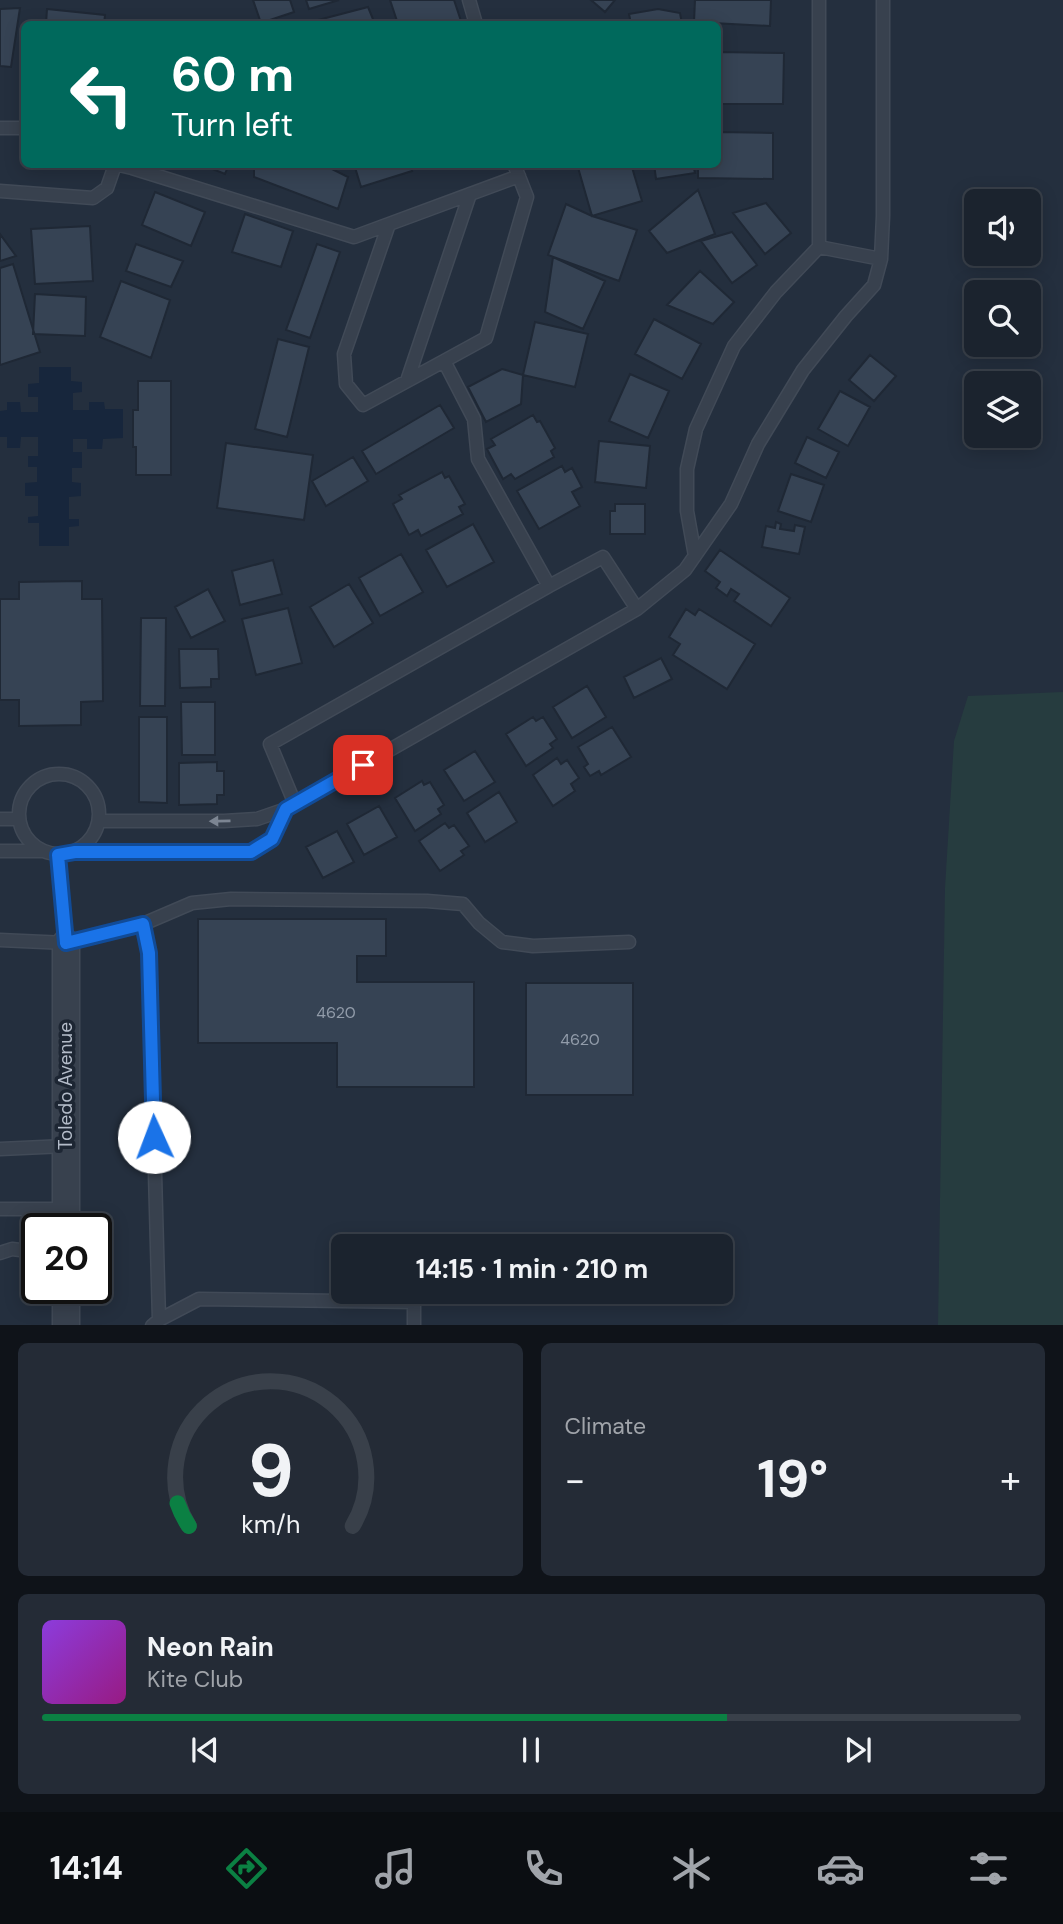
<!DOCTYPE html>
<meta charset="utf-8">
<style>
body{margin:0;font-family:"DM Sans",sans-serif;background:#242b36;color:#f1f3f6;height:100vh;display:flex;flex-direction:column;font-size:26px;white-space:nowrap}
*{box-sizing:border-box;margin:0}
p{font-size:23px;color:#a0a4aa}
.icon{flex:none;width:38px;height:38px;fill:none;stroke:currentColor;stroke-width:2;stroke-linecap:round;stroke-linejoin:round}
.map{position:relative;height:1325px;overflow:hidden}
.sheet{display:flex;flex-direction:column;gap:18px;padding:18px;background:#0f1319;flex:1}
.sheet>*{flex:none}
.top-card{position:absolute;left:21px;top:21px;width:700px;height:147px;border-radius:10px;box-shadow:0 4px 18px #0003,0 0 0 2px #39404a;background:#00695c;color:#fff;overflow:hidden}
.controls{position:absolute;left:964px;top:189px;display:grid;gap:14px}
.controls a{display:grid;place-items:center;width:77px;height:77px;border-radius:10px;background:#1b232e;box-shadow:0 4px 18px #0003,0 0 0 2px #39404a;font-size:35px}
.speed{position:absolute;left:21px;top:1213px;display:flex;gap:14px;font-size:35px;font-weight:700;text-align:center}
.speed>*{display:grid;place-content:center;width:91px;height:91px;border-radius:50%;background:#1b232e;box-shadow:0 4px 18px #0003,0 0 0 2px #39404a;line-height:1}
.speed .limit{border:4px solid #111;border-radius:10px;background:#fff;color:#111}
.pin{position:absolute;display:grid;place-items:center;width:60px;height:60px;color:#fff;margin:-30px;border-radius:14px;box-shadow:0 4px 10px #0006}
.me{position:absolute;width:77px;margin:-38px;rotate:358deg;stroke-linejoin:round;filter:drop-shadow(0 0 5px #0008)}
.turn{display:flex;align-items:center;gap:24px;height:147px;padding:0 35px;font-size:32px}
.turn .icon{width:91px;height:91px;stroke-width:2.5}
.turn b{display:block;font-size:49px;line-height:60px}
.big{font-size:52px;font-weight:700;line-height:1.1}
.sheet .widget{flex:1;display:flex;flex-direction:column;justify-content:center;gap:10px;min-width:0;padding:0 24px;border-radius:10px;background:#242b36}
.sheet .dial{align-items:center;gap:0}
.dial svg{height:182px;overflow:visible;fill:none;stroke:#39404a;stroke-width:7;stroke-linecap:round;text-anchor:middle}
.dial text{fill:#f1f3f6;stroke:none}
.song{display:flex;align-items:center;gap:21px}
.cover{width:84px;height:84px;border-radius:10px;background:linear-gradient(135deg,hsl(270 70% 55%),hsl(310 70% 35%))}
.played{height:7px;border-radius:4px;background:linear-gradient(90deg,#0b8043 70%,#39404a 70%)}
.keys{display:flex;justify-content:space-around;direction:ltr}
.heat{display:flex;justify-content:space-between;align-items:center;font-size:38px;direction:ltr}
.sheet .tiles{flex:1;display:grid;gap:18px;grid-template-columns:1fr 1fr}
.widget:last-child{grid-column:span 2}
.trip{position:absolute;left:331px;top:1234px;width:402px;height:70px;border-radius:10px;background:#1b232e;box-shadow:0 4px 18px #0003,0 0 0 2px #39404a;font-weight:700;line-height:70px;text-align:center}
.tabs{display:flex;height:112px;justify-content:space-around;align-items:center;background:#0b0e12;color:#a0a4aa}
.tabs .icon{width:49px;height:49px}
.tabs .selected{color:#0b8043}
.tabs b{font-size:32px;color:#f1f3f6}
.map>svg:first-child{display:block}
.green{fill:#263c3f}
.water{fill:#17263c}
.building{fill:#364354;stroke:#1f2835;stroke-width:2}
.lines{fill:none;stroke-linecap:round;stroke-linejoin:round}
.lane-casing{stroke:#414a57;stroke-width:15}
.street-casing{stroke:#414a57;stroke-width:29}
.lane{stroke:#38414e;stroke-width:12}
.street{stroke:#38414e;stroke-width:26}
.oneway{fill:#7c8592}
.route-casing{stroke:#114b97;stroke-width:18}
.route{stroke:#1a73e8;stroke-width:12}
.labels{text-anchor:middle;stroke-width:7;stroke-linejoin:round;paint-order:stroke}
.number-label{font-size:16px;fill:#929caa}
.street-label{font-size:19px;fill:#b4bcc9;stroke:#1d2633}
</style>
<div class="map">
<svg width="1063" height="1326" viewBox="0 0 1063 1326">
<rect width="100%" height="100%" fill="#242f3e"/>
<path class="green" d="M1063,692V1325H938L945,888L954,741L968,696Z"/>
<path class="water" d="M39,367H71V381L82,382V392L73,393V410H89V402H104L105,409H123V438L103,439L102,449H87V439H73V452H82V468H72V482L81,483V496L69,497V519H79V526L69,527V546H39V523H28V517L38,516V496H25V483L37,482V467H28V456H38V437H21L20,448H7V437H0V411L7,410V402H20L21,412H38V397H28V384L39,383Z"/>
<path class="building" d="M253,0H290L294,12L261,23Z
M306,0H339L309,9Z
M390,0H454L462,24H398Z
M591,0H615L605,12Z
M695,0H771L770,26L694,22Z
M368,7L375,24H303Z
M20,8L11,67L0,66V9Z
M47,9L105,15L104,24H46Z
M658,9L680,13L682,24H631L629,14Z
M718,52L784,53L783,104H718Z
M718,132L773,133V179L698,178V164H718Z
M200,164H229L225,174Z
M254,164H322L348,177L338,209L254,177Z
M354,164H410L412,171L361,187Z
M577,164H631L642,201L592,216Z
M654,164H693L695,173L656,179Z
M698,190L715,234L667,253L649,231Z
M155,192L205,212L191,246L142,225Z
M766,203L791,233L765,254L733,213Z
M566,204L592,216L637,230L619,281L548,255Z
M245,214L293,231L281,267L232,252Z
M90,226L93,281L35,284L31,229Z
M732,232L757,265L732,283L701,241Z
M0,234L16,256L0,261Z
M136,244L183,261L171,287L126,271Z
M317,244L340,252L310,338L286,330Z
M553,257L605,281L583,329L545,312Z
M13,264L40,352L0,365V268Z
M700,271L734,302L713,324L667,305Z
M121,281L170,300L151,358L100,337Z
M35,294L86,297L85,336L33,334Z
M654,319L701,344L682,379L635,354Z
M535,322L588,334L575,387L523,375Z
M278,339L309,347L287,437L255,429Z
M870,355L896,376L874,401L849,380Z
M502,369L523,375L521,404L486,422L468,387Z
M630,374L669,391L648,438L609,421Z
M138,381H171V475H136V447H133V410H138Z
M840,391L870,407L848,446L818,429Z
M440,405L454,428L376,474L362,451Z
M533,415L537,422L540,421L555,448L551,451L554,457L515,479L511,474L503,479L487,449L495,445L491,439Z
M807,437L839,452L826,478L795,463Z
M599,441L650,446L646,488L595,482Z
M226,443L313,455L304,520L217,508Z
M353,457L368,481L326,506L312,481Z
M562,466L565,472L572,468L582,487L572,492L580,506L539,529L517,491Z
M442,472L445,478L449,476L465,504L459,507L463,514L421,536L418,530L409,535L393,504L402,499L399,495Z
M791,474L824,485L811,522L778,511Z
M615,504H645V534H610V511H615Z
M776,522L781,524L780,529L794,531L795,525L805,527L799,554L762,547L766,526L775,528Z
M473,524L494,562L447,587L426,550Z
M720,550L790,598L771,626L734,601L739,594L731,589L727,596L716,588L720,582L705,571Z
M401,554L423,592L380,616L359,578Z
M273,560L282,594L240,605L232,571Z
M82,581V599H102L103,701L81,702V725L19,726V700H0V599H19V582Z
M349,584L373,623L334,647L310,607Z
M208,589L225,621L191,638L175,607Z
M288,608L302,663L256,675L242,619Z
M686,609L695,615L699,609L755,644L727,689L673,655L680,644L669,637Z
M141,618H166L165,706H140Z
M179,649H218L219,679H211V687L180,688Z
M661,658L672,679L634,698L624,677Z
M587,686L606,717L572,738L553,707Z
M181,702H215V755H182Z
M139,717H167V803L139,802Z
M533,717L536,721L543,717L557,739L550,744L553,748L526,766L506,734Z
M612,727L631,757L601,775L599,771L590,776L584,767L588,764L578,747Z
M475,751L495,782L464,801L444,770Z
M557,758L561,764L567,760L579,778L571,784L575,791L553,806L533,775Z
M217,762V771H224V795H217V804L179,805V763Z
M422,781L424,785L430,782L444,805L438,809L441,814L415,831L395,798Z
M499,792L517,822L485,842L467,813Z
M379,806L397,837L364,855L347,824Z
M445,823L449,828L454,825L469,846L461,851L464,855L440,871L419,841Z
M337,831L354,862L323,878L306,847Z
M198,919H386V956H357V982H474V1087H337V1043H198Z
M526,983H633V1095H526Z"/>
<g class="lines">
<g class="lane-casing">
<path id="lane" d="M469,0L476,24
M0,128H24
M115,164L132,168L354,237L519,176
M514,164L527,197L486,338L444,361L474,419L478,459L549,586
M0,191L93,198L107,188L115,165
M389,224L344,354L346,384L363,405L444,361
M819,247L881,259
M407,381L470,194
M695,556L687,511V469L696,429L734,346L776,292L819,247V0
M19 814a40 40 0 1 1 80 0a40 40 0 1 1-80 0Z
M295,804L270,744L549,586L603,557L637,609
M0,819H19
M99,821H224L257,819L286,809L637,609L685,570L731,504L758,444L803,370L846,316L874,285L881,259L883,216V0
M0,851H42
M76,852H251L272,839L286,809
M58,855L66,943
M143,924L192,903L231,899L427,901L463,904L479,923L502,942L533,946L629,942
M0,940L66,943L143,924L149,953L159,1320L152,1326
M0,1149L65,1146
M0,1209H66
M0,1253L12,1249L37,1252
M159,1320L199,1299L414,1302V1326"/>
</g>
<g class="street-casing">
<path id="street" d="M66,943V1228
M66,1288V1326"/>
</g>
<use href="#lane" class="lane"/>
<use href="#street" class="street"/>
</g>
<defs><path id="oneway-solid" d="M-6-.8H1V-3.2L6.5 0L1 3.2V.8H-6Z" transform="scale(1.75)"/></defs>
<use class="oneway" href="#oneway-solid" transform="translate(220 821) rotate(179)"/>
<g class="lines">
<g class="route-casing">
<path id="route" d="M154,1137L149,953L143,924L66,943L58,855L75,852H251L272,839L286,809L363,765"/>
</g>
<use href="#route" class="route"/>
</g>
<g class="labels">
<g class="number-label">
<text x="336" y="1018">4620</text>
<text x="580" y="1045">4620</text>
</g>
<g class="street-label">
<text transform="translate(65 1086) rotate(-90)" y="7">Toledo Avenue</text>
</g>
</g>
</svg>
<div class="controls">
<a><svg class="icon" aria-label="sound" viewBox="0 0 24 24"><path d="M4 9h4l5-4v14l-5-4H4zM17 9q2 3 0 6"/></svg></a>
<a><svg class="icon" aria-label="search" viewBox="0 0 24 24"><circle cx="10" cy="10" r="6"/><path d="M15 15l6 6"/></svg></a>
<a><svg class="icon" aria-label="layers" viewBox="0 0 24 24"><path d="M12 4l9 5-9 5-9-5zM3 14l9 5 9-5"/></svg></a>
</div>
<div class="speed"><div class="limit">20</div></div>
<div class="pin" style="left:363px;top:765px;background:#d93025"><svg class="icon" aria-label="arrive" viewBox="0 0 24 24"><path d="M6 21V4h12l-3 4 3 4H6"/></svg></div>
<svg class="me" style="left:154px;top:1137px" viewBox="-20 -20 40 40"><circle r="19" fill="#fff"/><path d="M0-13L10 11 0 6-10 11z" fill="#1a73e8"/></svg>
<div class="trip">14:15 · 1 min · 210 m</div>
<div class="top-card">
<div class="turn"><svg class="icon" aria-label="left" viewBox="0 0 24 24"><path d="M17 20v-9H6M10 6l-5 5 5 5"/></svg><div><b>60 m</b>Turn left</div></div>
</div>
</div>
<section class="sheet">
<div class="tiles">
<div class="widget dial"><svg viewBox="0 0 100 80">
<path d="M14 69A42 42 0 1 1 86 69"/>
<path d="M14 69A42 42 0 0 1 9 59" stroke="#0b8043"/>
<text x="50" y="56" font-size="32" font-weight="700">9</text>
<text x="50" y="72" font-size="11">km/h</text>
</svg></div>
<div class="widget"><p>Climate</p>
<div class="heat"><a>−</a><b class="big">19°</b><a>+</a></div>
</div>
<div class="widget">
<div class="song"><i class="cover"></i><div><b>Neon Rain</b><p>Kite Club</p></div></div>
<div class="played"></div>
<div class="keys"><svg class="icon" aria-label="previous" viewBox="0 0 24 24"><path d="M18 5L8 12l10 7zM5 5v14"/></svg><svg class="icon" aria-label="pause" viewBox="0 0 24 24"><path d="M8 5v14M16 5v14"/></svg><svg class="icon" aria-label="next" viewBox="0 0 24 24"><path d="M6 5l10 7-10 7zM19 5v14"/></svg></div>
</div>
</div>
</section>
<nav class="tabs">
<b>14:14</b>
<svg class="icon selected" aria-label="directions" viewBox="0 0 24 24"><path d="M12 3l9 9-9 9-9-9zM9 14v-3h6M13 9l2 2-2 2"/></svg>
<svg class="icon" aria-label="music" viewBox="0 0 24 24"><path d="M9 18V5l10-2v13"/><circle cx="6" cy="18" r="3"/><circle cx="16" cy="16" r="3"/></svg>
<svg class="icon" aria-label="phone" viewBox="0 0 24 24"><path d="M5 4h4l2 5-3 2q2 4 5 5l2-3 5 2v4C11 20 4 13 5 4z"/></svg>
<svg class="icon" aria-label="climate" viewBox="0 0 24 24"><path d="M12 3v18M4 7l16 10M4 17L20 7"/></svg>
<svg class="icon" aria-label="car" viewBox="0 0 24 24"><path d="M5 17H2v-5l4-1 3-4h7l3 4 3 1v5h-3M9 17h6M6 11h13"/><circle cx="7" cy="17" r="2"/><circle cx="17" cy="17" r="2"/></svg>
<svg class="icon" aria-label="filters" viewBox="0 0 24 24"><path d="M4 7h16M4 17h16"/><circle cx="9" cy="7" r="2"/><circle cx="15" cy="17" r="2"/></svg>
</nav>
